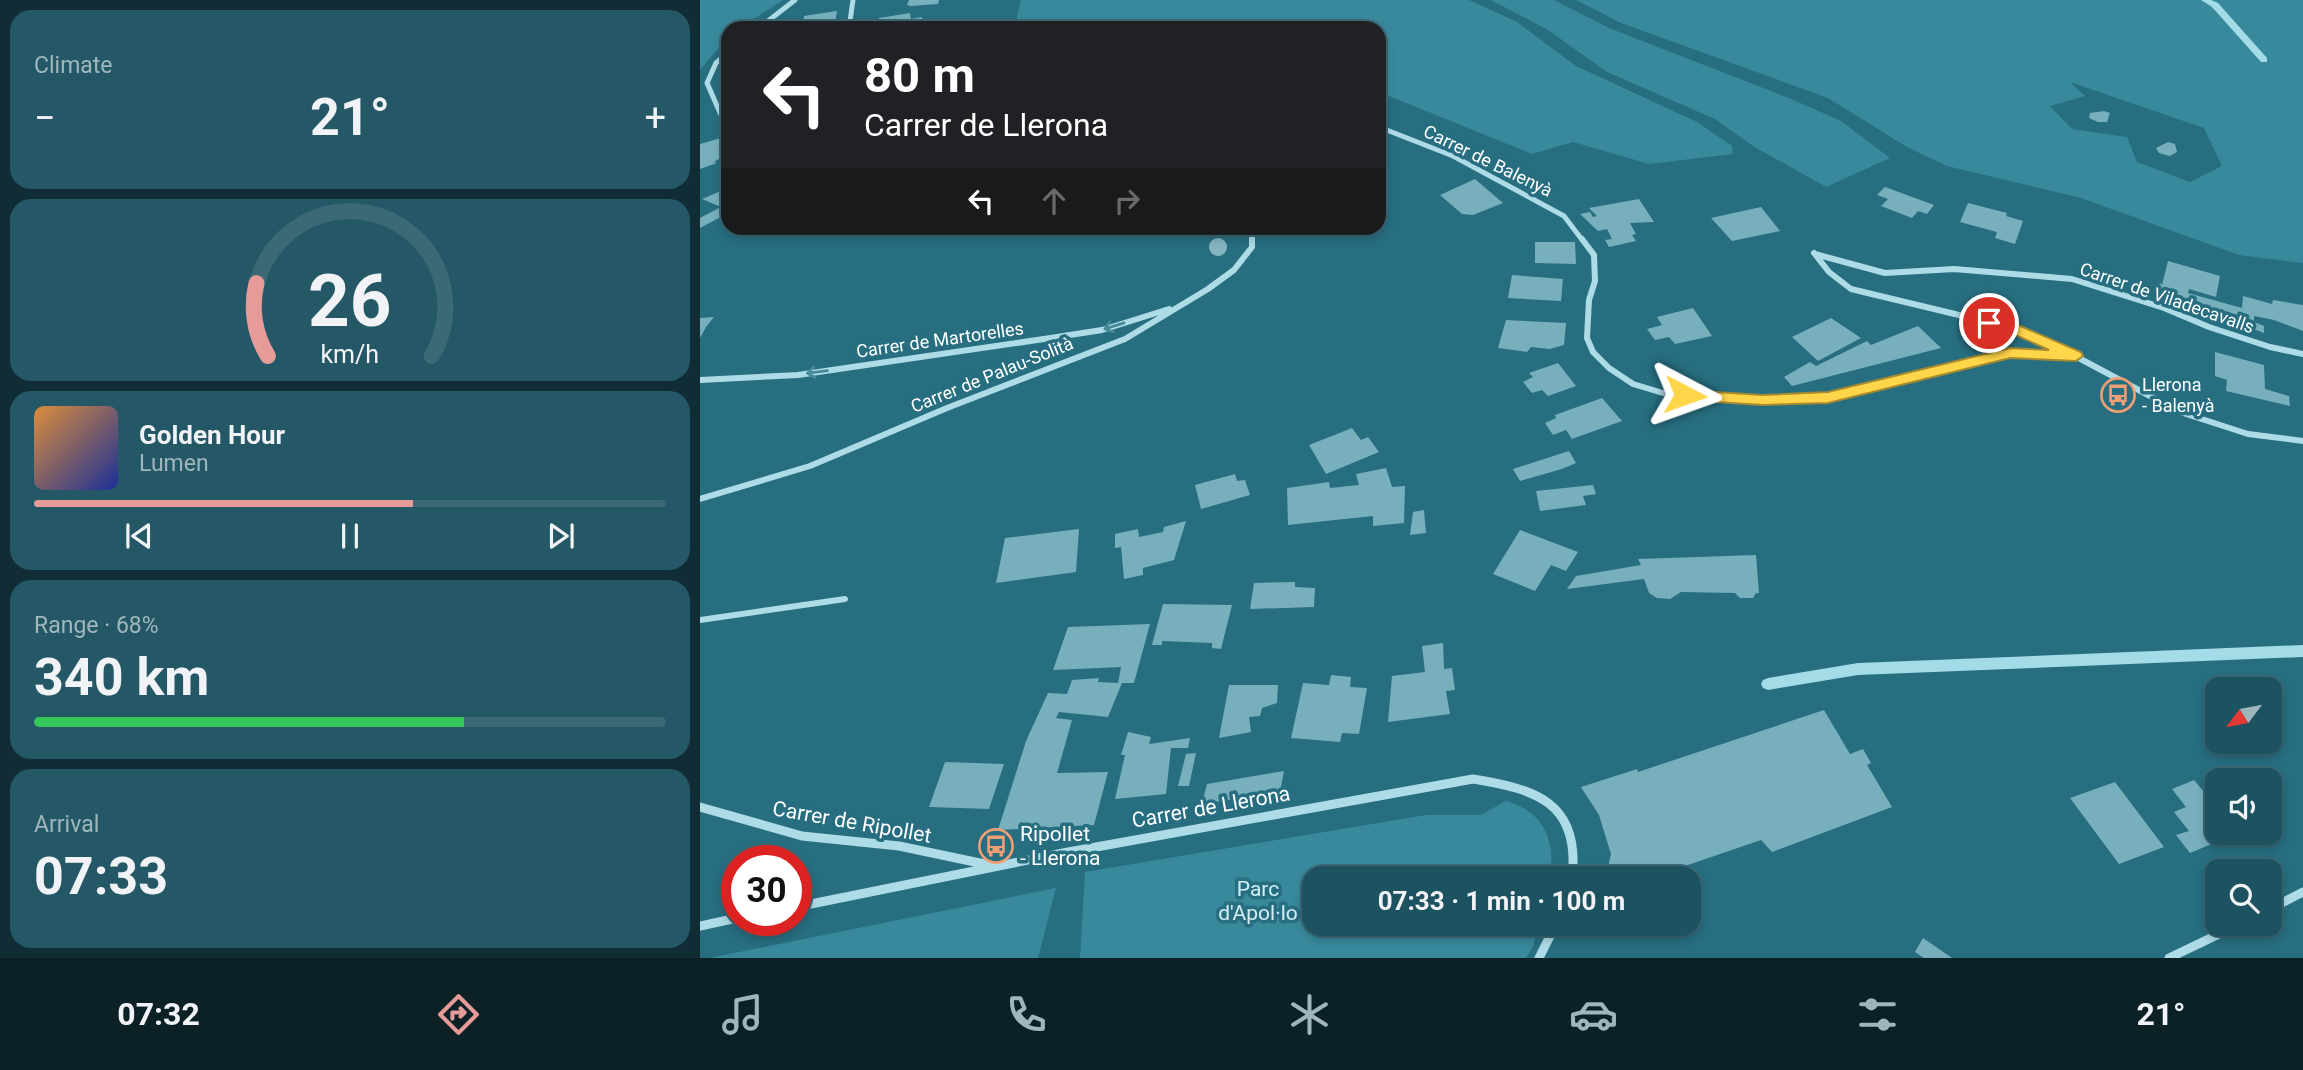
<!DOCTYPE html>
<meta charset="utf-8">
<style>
body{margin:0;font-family:Roboto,sans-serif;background:#255866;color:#f1f3f6;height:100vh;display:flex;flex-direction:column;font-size:26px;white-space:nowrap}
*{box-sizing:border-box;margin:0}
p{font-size:23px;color:#a0b6bd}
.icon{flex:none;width:38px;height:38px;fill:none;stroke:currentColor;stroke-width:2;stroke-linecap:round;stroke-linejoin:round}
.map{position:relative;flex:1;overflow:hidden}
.sheet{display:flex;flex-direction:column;gap:10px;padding:10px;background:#102d35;width:700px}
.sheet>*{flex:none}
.guide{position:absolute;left:21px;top:21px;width:665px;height:214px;border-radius:21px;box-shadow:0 4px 10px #0003,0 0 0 2px #3b6975;background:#202124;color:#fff;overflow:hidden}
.needle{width:46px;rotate:238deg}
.tools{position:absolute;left:1505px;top:677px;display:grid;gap:14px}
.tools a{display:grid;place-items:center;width:77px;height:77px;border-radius:14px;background:#1d5260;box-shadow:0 4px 10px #0003,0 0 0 2px #3b6975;font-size:35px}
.speed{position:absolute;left:21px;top:845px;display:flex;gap:14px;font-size:35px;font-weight:700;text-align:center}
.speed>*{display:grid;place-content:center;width:91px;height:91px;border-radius:50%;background:#1d5260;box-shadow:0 4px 10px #0003,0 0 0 2px #3b6975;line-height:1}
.speed .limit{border:10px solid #d22;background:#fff;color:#111}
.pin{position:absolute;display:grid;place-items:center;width:60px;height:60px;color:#fff;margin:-30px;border:4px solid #fff;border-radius:50%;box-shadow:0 2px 7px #0007}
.me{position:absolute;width:77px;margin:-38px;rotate:94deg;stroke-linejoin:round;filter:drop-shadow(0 0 5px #0008)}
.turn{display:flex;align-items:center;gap:24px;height:147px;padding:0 28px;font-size:32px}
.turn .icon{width:91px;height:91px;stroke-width:2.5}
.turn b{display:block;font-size:49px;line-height:60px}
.lanes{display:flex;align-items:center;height:66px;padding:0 28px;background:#0003;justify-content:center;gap:35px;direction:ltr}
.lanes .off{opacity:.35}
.big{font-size:52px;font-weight:700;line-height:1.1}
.sheet .widget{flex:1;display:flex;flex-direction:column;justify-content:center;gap:10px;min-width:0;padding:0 24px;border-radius:21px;background:#255866}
.sheet .dial{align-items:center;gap:0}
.dial svg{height:182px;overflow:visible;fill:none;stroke:#3b6975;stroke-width:7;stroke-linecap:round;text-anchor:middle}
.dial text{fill:#f1f3f6;stroke:none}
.song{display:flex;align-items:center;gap:21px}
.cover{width:84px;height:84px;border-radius:10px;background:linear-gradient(135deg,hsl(30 70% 55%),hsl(230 70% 35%))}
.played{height:7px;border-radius:4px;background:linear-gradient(90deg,#e69b98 60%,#3b6975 60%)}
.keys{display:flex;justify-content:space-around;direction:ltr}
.heat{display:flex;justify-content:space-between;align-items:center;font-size:38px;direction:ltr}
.charge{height:10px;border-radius:5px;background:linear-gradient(90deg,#34c759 68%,#3b6975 0)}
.trip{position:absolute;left:602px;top:866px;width:399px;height:70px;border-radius:21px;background:#1d5260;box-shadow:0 4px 10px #0003,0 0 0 2px #3b6975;font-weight:700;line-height:70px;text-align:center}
.tabs{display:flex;height:112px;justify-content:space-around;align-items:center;background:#0c2126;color:#a0b6bd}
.tabs .icon{width:49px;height:49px}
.tabs .on{color:#e69b98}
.tabs b{font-size:32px;color:#f1f3f6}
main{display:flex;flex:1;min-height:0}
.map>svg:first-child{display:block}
.green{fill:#38899c;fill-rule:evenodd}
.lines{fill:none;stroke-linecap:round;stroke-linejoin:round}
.stream{fill:#a3dbe6;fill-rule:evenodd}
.building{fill:#78afbc}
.service{stroke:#aedce6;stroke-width:6}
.minor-far2{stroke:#aedce6;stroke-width:5}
.minor-far1{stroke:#aedce6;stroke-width:6}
.minor{stroke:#aedce6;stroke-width:9}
.tree{fill:#85b4c0}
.oneway{stroke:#498a9a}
.route{fill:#ffd54a;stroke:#a68a30;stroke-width:2}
.labels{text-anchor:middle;stroke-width:7;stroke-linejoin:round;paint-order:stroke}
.street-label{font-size:18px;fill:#fff;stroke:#276e80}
.poi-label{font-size:18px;fill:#fff;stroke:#276e80;text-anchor:start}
.near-street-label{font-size:21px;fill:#fff;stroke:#276e80}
.near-poi-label{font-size:21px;fill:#fff;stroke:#276e80;text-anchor:start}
.near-park-label{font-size:21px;fill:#d2eef5;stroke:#276e80}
</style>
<main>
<section class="sheet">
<div class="widget"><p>Climate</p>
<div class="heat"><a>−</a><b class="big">21°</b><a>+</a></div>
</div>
<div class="widget dial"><svg viewBox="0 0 100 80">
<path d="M14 69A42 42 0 1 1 86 69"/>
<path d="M14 69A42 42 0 0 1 9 37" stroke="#e69b98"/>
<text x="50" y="56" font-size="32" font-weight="700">26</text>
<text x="50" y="72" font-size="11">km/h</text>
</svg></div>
<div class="widget">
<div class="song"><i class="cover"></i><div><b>Golden Hour</b><p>Lumen</p></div></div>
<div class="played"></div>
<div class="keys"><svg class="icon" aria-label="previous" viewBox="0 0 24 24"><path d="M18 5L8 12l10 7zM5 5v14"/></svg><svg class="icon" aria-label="pause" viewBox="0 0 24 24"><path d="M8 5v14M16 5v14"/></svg><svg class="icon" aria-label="next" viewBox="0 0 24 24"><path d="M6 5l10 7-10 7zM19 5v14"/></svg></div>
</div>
<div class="widget"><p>Range · 68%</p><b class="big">340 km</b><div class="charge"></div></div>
<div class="widget"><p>Arrival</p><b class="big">07:33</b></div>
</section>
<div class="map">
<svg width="1603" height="958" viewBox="0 0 1603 958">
<rect width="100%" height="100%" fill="#276e80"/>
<path class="green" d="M0,0H83L40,28H28V37L0,70Z
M321,0H769L817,22L876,66L997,122L1032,146L1033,154L949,164L873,142L832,154L679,92V28H306L315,26Z
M791,0H854L909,28L1089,98L1141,121L1190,158L1126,187L1053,146L1015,119L907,72L848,30Z
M876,0H1603V263L1539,255L1381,198L1247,166L1207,147L1128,98L921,23ZM1370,82L1504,128L1522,166L1490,182L1437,162L1427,137L1372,129L1350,106L1385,96Z
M806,801C844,811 857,842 849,878H614V924H838L833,946L826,958H380L385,872L726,815H781Z
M356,888L338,958H10Z"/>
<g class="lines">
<path class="stream" d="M1501,0H1511L1518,3L1567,58V62H1561L1512,7Z
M1603,645V657L1158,675L1068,690L1063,688L1061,684L1063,680L1068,678L1158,663Z"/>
</g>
<path class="building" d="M209,0H239L238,4L211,6L207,5Z
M137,11L134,28H102L104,16Z
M210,13L211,19L222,17L223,26L180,28L179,18Z
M1404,111L1410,113L1407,122H1398L1389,118L1390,113Z
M28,136V153L14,162L17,163L0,169V144Z
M1468,142L1475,144L1477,152L1470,156L1459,153L1456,148Z
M775,179L803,203L773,215L762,214L740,195Z
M1185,187L1234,205L1227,214L1218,211L1212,218L1181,206L1188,199L1177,195Z
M28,188V213L0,228V218L21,207L2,199Z
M939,199L954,222L930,223L936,234L932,235L936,241L909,247L905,240L912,239L907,229L898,231L880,214L890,212L893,217L897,216L889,208Z
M1268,203L1307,213L1306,216L1323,221L1315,244L1295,238L1297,232L1260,222Z
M1061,207L1080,231L1032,241L1011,218Z
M835,242H875L876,264L835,263Z
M1468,261L1520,276L1516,297L1489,289L1488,293L1542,308L1543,296L1572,304L1573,300L1603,305V331L1574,320L1554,316V322L1564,326V333L1457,292L1460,283L1462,285Z
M812,275L863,279L861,301L808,298Z
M993,308L1012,336L975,344L969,337L955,340L947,329L962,325L957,317Z
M14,317L6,327L0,338V318Z
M1131,318L1161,338L1118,361L1092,337Z
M806,320L866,323L864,345L850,349L831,347L827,352L798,348Z
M1218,326L1241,348L1092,386L1084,377L1110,362L1116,366L1167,341L1171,345Z
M1515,352L1564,365L1565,389L1589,396L1590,406L1526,391L1527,380L1515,376Z
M858,363L876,386L848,396L842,390L832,393L823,382L833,377L829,373Z
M902,398L922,421L872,439L866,430L853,435L845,423L856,418L855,415Z
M652,428L661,440L668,437L679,452L626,474L609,445Z
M869,451L876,463L862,469L820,481L813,469Z
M686,468L692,487L705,486L704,523L673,526V516L588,525L587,488L629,482L630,488L659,485L656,474Z
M535,474L537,481L545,480L550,495L501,509L495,485Z
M893,485L896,494L883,496L886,505L840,511L836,491Z
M724,510L726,533L710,535L713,512Z
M486,521L474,560L443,568V575L424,579L421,547L415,548V534L438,529L439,537L463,532L464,527Z
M379,529L376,572L296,583L305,538Z
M820,530L878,552L866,571L851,565L835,591L793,574Z
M1056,555L1059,593H1056L1053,598H1040L1035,593L981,592L970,599L957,598L949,593L944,579L867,589L876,576L941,565L938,559Z
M595,582V587L615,588L614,607L550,609L554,583Z
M463,604L532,605L521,649L512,648V643L462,641V645H452Z
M450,624L434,683H422L408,717L359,712L356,718L372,720L357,773L408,772L394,825L298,830L326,741L348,693L367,694L372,680L399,678L398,682L418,683L421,667L353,670L368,627Z
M743,643L744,669L752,668L755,690L746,691L750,714L688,722L692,676L725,672L722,646Z
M631,675L651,677L650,687L667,688L659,734L642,733L640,742L591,738L603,683L629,685Z
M529,685H578L577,703L562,708L560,716L549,717L551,732L519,738Z
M1124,710L1150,754L1163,749L1171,763L1167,765L1192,807L1072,852L1061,840L982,867L948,870L908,867L911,854L899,815L881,787L937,769L938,772Z
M428,732L451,737L449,744L490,738L488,748H471L466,794L415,799L425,755H421Z
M496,753L489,786H478L486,754Z
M245,762L304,764L289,809L229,807Z
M584,771L580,792L502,804L507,784Z
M1494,780L1509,798L1517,795V833H1538L1490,853L1476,835L1489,831L1474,812L1486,807L1472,789Z
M1415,782L1464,847L1419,864L1370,798Z
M1223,938L1252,958H1224L1215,952Z"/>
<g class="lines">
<path class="service" d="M0,620L145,599"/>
<path class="minor-far2" d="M59,28L95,0
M149,28L153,0
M28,53L16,63L7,83L21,115L28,118
M679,127L753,156L864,216L883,241
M545,228L552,233V241"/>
<path class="minor-far1" d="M882,239L894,255L895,281L889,300L887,338L893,352L909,368L933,384L963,393L1061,400L1128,397L1310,353L1375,356
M1114,253L1129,272L1151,289L1313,328L1375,356L1480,412L1548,434L1603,441
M1115,254L1185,273L1254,269L1372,279L1464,308L1509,327L1570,347L1603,354
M0,380L98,375L344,339L402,330L469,309
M0,499L110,466L247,408L425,339L508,289L534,270L552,247V239"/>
<path class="minor" d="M0,807L102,836L199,846L294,866
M96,907L363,853L773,779C835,789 881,802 872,878
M1570,909L1603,892
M0,926L37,918
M839,958L856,924
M1469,958L1540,924"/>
</g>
<circle class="tree" cx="518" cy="247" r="9"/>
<defs><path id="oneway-shaft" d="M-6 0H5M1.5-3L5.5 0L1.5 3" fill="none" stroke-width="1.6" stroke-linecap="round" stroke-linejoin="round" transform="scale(1.75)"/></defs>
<g class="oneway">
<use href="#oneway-shaft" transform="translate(414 326) rotate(163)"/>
<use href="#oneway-shaft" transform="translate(117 372) rotate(173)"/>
</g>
<path class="route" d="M1289,318L1318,325L1381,352L1383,356L1376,361L1310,358L1128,403L1062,405L985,400L978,395L985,390L1062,395L1128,392L1310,348L1349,350L1309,332L1284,326V320Z"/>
<defs>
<g id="bus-ring" transform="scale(1.75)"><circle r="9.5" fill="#276e80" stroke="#ee9f74" stroke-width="1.5"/><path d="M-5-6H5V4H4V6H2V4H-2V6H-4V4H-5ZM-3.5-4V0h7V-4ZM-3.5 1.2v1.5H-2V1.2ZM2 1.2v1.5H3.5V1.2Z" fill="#ee9f74"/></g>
</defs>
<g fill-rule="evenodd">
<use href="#bus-ring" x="1418" y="395"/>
<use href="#bus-ring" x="296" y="846"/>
</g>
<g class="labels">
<g class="street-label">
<text transform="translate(788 161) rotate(26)" y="6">Carrer de Balenyà</text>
<text transform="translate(1467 298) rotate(19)" y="6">Carrer de Viladecavalls</text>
<text transform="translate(240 340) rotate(-8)" y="6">Carrer de Martorelles</text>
<text transform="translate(292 375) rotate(-22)" y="6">Carrer de Palau-Solità</text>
</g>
<g class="poi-label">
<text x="1442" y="391">Llerona<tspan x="1442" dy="21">- Balenyà</tspan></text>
</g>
<g class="near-street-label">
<text transform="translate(511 807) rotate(-10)" y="7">Carrer de Llerona</text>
<text transform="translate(152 822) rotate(10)" y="7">Carrer de Ripollet</text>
</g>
<g class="near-poi-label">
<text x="320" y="841">Ripollet<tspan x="320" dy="24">- Llerona</tspan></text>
</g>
<g class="near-park-label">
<text x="558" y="896">Parc<tspan x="558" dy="24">d'Apol·lo</tspan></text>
</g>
</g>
</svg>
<div class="tools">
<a><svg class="needle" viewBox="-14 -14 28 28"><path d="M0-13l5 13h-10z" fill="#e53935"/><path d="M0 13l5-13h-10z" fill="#a0b6bd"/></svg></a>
<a><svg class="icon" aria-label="sound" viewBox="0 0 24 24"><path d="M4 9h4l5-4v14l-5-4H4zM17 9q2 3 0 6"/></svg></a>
<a><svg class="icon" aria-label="search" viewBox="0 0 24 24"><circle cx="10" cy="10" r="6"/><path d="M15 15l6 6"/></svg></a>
</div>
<div class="speed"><div class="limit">30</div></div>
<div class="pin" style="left:1289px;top:323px;background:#d93025"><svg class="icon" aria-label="arrive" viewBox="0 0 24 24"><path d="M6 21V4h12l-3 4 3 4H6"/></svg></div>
<svg class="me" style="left:985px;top:395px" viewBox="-20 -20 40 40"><path d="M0-17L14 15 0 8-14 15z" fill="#ffd54a" stroke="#fff" stroke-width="4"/></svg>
<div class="trip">07:33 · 1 min · 100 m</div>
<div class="guide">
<div class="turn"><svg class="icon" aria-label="left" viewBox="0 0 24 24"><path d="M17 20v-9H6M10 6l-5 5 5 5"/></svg><div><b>80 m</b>Carrer de Llerona</div></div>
<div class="lanes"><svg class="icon" aria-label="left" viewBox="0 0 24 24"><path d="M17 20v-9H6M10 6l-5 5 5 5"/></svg><svg class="icon off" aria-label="ahead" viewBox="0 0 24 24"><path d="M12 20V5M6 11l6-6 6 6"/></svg><svg class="icon off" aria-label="right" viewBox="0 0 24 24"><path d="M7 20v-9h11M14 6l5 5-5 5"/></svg></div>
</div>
</div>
</main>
<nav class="tabs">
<b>07:32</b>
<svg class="icon on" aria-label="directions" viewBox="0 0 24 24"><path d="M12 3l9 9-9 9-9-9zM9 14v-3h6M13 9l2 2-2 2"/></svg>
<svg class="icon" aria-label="music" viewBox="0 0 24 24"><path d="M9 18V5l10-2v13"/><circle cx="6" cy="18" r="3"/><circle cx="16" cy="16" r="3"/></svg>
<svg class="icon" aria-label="phone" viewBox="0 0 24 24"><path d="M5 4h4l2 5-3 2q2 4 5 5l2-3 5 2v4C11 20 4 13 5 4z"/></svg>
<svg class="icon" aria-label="climate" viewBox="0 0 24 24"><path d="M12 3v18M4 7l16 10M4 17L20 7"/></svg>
<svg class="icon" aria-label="car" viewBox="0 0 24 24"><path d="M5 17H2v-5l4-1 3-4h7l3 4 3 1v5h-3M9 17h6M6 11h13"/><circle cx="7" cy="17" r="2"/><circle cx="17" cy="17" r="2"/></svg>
<svg class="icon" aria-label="filters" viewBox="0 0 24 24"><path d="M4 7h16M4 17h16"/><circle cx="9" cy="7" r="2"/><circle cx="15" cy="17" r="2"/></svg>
<b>21°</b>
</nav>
